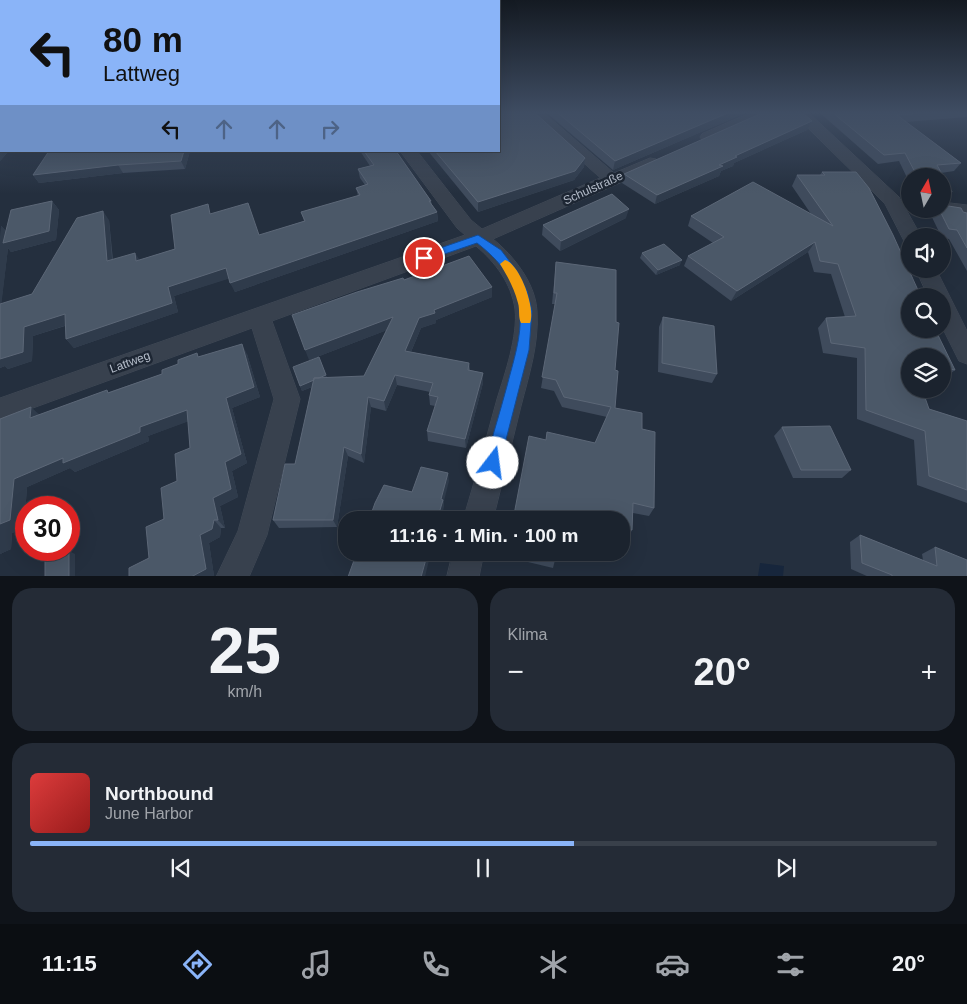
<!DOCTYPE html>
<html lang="de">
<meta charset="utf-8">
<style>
body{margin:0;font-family:Helvetica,sans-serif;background:#242b36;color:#f1f3f6;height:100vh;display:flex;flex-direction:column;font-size:19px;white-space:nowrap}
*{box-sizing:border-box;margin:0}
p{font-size:16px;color:#a0a4aa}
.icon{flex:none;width:28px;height:28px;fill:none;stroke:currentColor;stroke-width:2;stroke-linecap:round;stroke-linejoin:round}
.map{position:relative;height:576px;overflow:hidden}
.sheet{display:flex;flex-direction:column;gap:12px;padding:12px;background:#0f1319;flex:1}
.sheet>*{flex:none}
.guide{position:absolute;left:0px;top:0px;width:500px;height:152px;box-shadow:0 5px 20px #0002,0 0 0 1px #39404a;background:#8ab4f8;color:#111;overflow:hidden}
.needle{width:32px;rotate:9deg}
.buttons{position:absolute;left:901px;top:168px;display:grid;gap:10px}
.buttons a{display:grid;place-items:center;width:50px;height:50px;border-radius:50%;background:#1b232e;box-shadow:0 5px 20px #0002,0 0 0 1px #39404a;font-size:25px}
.speed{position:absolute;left:15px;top:496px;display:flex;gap:10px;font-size:25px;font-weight:700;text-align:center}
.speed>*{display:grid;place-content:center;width:65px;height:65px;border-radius:50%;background:#1b232e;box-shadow:0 5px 20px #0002,0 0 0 1px #39404a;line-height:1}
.speed .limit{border:8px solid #d22;background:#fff;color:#111}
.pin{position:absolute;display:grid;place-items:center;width:42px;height:42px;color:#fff;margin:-21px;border:2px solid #fff;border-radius:50%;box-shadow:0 1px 5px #0007}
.me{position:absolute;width:55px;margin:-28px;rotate:15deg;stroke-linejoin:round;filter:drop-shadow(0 0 4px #0008)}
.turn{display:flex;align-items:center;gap:18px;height:105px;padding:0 20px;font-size:22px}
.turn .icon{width:65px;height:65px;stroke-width:2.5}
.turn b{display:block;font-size:35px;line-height:42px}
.lanes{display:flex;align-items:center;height:48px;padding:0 20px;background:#0003;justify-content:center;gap:25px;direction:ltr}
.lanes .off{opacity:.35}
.big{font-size:38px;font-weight:800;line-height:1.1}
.sheet .card{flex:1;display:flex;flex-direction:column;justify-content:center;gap:8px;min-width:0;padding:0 18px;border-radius:20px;background:#242b36}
.sheet .dial{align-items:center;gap:0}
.dial b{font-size:65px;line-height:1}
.song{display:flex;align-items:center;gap:15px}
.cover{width:60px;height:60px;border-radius:8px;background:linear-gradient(135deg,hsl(0 70% 55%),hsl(0 70% 35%))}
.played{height:5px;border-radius:2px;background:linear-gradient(90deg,#8ab4f8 60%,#39404a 60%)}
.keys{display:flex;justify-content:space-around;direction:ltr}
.heat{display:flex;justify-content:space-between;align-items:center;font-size:28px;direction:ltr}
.sheet .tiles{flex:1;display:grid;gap:12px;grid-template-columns:1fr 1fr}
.card:last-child{grid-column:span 2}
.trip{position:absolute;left:338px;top:511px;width:292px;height:50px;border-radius:20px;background:#1b232e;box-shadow:0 5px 20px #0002,0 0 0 1px #39404a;font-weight:800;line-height:50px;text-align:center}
.tabs{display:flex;height:80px;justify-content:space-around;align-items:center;background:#0b0e12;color:#a0a4aa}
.tabs .icon{width:35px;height:35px}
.tabs .selected{color:#8ab4f8}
.tabs b{font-size:22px;color:#f1f3f6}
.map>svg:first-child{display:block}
.water{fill:#17263c}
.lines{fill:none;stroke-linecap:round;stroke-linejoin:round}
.minor-casing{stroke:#414a57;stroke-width:1}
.minor{fill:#38414e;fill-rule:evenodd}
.wall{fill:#3f4b5c}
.shaded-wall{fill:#2f3b4b}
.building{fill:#4b5868;stroke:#5c6777}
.route{fill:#1a73e8;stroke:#114b97}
.slow{fill:#f59e0b}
.labels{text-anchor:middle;stroke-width:5;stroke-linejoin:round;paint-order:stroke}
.street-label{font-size:12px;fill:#b4bcc9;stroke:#1d2633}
</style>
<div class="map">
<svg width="967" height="577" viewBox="0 0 967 577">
<rect width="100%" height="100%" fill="#242f3e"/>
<path class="water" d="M760,563L784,566L783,576H758Z"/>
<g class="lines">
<g class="minor-casing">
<path id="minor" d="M528,113H544L614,173L650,158L656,159L658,163L656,167L493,239C514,256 536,284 537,312C539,344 529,375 521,406C512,444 502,482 493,520H463C475,480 486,439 497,399C505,373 518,336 515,309C511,283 496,263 476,246L272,321L300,399L267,535L249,577H216L238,531L274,399L252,328L0,420V398L465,235L457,228L400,151H417L471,220L482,229L600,178Z
M750,113H769L767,116L714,140H702L700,137L702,134Z
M793,113H809L899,197L921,236H910V242L904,241L885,204Z
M942,202L967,205V217L936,212L933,209H942Z
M916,269H936L967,331V364L959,361L942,327V296H928Z
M453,552H484L479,577H447Z"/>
</g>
<use href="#minor" class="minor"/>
</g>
<path class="wall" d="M0,113L1,151H28L7,153L0,161Z
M547,113H632L635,115L639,113H745L613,170Z
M820,113H967V117L906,122L961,163L954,171L941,173L952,192L942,204V176H910V184L899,161L878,164Z
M812,121L807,130L734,163L733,166L721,171L719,176L655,204L622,183L624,174Z
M190,151L185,169L123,173L39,183L33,175Z
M360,151H396L431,201L432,205L437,212L438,221L235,292L229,278L174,296L178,312L74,348L66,339L65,326L33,336L32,361L8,369L5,366L0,368L1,226L6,231L52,201L59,210L56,240L11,252L8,248L1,304L32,294L109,220L113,260H139L175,249L212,214L260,235L304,221L301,212L358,196L356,188L365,185L360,178L358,169L370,166Z
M428,151H499L585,158L584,167L574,180L478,212Z
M822,172L910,296L955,370L944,379H942V356H910L929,409L967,421V503L917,485L914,440L857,419V358L823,353L818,328L826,318L845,317L831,274L814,272L808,252L731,301L684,266L688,256L713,243L688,226L691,216L811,214L792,186L797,175H820Z
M928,209H939L967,213V271L949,239L942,238V236H941Z
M626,218L560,251L542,235L543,225Z
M642,253L680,265L656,275L640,258Z
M556,262L615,370V408L642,429L654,508L649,516L633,513L632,530L628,538L621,536V520H513L546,440L595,443L607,417L562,407L554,391L541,388L555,304H552Z
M404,280L492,297L436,320V323L421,328L411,352L469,363L470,370L483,373V383L466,448L428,441L427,431L435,406L430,405L429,395L430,392L397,385L386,411L371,407L364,463L348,456L337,527L279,528L273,520L295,464L312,387L302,391L300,386L319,357L327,378L364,376L387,330L309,360Z
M663,317L717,374L712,383L658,372L659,327Z
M247,354L260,397L232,408L247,463L232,471L238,497L220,506L225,528H221L220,537L209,543L214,576L129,577L149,558L177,481L190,448L188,421L148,436L149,441L75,472L70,468L27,487L24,528L12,533L11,549L0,554L40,415L109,392L162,374L200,356Z
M782,427L851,470L842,478H793L774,436Z
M860,535L923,560L922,554L935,547L967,577H869L851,569L850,542Z
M507,552H557L553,568L507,557Z"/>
<path class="shaded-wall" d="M728,113H745L613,170L615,161Z
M812,121L807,130L734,163L733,166L721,171L719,176L655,204L657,195L735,156Z
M1,145V151H6L7,153L0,161V146Z
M184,151H190L185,169L181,161Z
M585,158L584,167L574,180L478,212V202Z
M118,165L123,173L39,183L33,175Z
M52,201L59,210L56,240L11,252L8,248L0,316V236L1,226L9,235Z
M629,209L626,218L560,251L561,241Z
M103,211L109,220L113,271L107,261Z
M437,212L438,221L235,292L230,283Z
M815,242L808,252L731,301L737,291Z
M135,253L141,262L136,261Z
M682,260L680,265L656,275L658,270Z
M226,268L231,278L174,296L178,312L74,348L66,339L168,287Z
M492,287V297L436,320V323L421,328L407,361L405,351L419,318L434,310Z
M65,314L73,323L33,336L32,361L8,369L5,366L0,368V358L24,327Z
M393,317L395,327L309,360L305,350Z
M242,344L247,354L260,397L232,408L247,463L232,471L238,497L220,506L225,528L218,520L213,498L225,462L226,398Z
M483,373V383L466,448L465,439Z
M326,375L328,380L302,391L300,386Z
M395,375L397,385L386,411L384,401Z
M368,397L371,407L364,463L361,454Z
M31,407L42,417L30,418Z
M187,410L195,419L148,436L149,441L75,472L70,468L27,487L24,528L12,533L11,549L0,554V524L14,479L140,427Z
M344,447L348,456L337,527L333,520Z
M448,473L449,481L444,501V507L441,520H437L441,499Z
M214,520L221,528L220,537L209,543L214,576L191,577L200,535Z
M69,551L75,554V577H69Z
M428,552H431L425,577H421Z"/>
<path class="building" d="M0,113H1V145L0,146Z
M499,113H535L585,158L575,171L478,202L435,151H499Z
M558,113H632L635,115L639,113H728L615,161Z
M762,113H803L812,121L735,156L737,157L719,165L723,166L657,195L624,174Z
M833,113H920L897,115L961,163L937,165L952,192H948L947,198L942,199V176H917L905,153L884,155Z
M49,151H184L181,161L118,165L33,175Z
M364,151H396L431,201H429L437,212L230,283L226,268L168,287L172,303L66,339L65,314L24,327L23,352L0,359V304L32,294L77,218L103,211L107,261L135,253L136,261L175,249L171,215L208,204L210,214L248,203L259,235L305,221L301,212L360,195L356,188L368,184L358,169L374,165Z
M822,172H856L869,188L893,235L917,288L922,296H910V329H935L955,370L942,367V356H910V389H922L929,409L967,421V490L929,476L925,431L866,410L865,348L831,343L826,318L856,316L838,264L820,261L815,242L737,291L688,256L724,237L691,216L753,182L833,226L797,175H825Z
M612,194L629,209L561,241L543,225Z
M52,201L49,231L3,243L11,210Z
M942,205L961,208L963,212L967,213V248L957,230L949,229L939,209H942Z
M664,244L682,260L658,270L642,253Z
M469,256L492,287L434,310L435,313L419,318L405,351L469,363L468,370L483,373L465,439L427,431L438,397L429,395L433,383L395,375L384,401L368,397L361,454L344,447L333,520H273L285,464H295L314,378L364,376L393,317L305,350L292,315L357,292L403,278L404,280Z
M556,262L616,270V322L619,323L615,370L618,371L615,408L642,413V429L655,432L654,508L633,503L632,530L621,527V520H590L581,518L580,520H513L529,436L546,440L547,432L595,443L611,407L564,397L556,380L542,377L557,293H554Z
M663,317L714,326L717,374L662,363Z
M242,344L254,387L226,398L241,454L225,462L231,489L213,498L218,520H214L212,529L200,535L206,569L191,577H129V568L149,558L146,527L164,519L161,488L177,481L175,454L190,448L187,410L140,427V432L63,463V458L14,479L10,520L0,524V419L31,407L30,418L107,390L108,393L162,374V370L178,364V360L197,353L198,357Z
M319,357L326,375L319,378H314V380L300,386L293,367Z
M830,426L851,470H801L782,427Z
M421,467L448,473L441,499L443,500L437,520H369L375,503L384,485L412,492Z
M860,535L937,566L935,547L967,560V577H892V575L862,563Z
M69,551V577H45V561Z
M357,552H428L421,577H348Z
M522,552H557L556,561Z"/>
<linearGradient id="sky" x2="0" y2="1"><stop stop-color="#141a22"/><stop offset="0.58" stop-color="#3f4d63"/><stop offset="1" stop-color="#3f4d63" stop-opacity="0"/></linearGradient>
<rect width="967" height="194" fill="url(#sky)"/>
<path class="route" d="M478,235L501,250L517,271L527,291L532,311L529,350L500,463L498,468L493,470L488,468L485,463C492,438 500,412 507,386C513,362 522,337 520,311C518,282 499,260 477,243L424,261L418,258L420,255Z"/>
<path class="slow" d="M505,260C520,264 536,309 530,323H521C518,317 520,310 518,303C514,288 508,277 500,264Z"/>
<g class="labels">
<g class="street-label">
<text transform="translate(593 188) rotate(-24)" y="4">Schulstraße</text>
<text transform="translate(130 362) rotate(-20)" y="4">Lattweg</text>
</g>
</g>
</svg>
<div class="buttons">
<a><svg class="needle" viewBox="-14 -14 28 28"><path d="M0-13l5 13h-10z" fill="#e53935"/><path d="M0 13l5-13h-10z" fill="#a0a4aa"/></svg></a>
<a><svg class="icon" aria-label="sound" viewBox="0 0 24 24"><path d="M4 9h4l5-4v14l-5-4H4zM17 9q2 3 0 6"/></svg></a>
<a><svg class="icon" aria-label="search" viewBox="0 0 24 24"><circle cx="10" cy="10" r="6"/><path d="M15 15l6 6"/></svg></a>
<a><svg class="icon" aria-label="layers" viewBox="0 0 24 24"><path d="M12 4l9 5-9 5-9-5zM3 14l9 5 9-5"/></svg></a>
</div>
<div class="speed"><div class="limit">30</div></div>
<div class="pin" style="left:424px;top:258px;background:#d93025"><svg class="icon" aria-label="arrive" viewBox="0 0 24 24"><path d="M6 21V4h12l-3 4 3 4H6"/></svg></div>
<svg class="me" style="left:493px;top:463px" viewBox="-20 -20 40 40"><circle r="19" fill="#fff"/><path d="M0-13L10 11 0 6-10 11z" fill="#1a73e8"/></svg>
<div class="trip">11:16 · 1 Min. · 100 m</div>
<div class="guide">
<div class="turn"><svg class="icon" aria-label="left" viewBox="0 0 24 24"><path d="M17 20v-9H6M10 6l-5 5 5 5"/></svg><div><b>80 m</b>Lattweg</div></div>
<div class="lanes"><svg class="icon" aria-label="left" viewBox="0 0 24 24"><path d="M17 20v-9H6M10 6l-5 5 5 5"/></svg><svg class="icon off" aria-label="ahead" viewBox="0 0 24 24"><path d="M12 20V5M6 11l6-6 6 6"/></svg><svg class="icon off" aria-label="ahead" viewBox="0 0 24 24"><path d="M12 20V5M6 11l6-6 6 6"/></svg><svg class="icon off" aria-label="right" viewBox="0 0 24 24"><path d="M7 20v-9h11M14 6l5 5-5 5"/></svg></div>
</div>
</div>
<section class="sheet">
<div class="tiles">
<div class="card dial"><b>25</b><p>km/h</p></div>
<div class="card"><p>Klima</p>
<div class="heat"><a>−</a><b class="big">20°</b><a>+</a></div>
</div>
<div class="card">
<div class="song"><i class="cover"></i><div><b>Northbound</b><p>June Harbor</p></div></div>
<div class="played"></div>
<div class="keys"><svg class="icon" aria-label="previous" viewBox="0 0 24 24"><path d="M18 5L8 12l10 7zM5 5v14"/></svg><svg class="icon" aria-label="pause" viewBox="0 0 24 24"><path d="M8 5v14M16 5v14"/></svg><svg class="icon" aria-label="next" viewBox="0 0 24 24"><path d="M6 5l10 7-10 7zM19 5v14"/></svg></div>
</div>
</div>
</section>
<nav class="tabs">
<b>11:15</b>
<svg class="icon selected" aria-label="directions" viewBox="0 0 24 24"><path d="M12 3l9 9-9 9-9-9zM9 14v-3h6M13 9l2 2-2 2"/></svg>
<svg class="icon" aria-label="music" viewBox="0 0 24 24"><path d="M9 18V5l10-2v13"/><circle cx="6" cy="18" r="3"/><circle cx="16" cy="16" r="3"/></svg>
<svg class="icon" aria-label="phone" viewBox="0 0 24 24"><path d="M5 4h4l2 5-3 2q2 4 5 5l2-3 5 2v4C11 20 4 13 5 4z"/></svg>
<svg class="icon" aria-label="climate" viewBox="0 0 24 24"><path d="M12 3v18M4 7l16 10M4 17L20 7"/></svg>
<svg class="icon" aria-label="car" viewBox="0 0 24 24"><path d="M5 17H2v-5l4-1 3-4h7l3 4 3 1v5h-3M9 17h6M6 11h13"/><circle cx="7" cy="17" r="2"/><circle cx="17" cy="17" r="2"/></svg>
<svg class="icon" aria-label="filters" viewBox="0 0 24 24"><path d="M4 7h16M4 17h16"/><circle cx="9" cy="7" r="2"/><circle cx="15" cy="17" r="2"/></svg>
<b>20°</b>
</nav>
